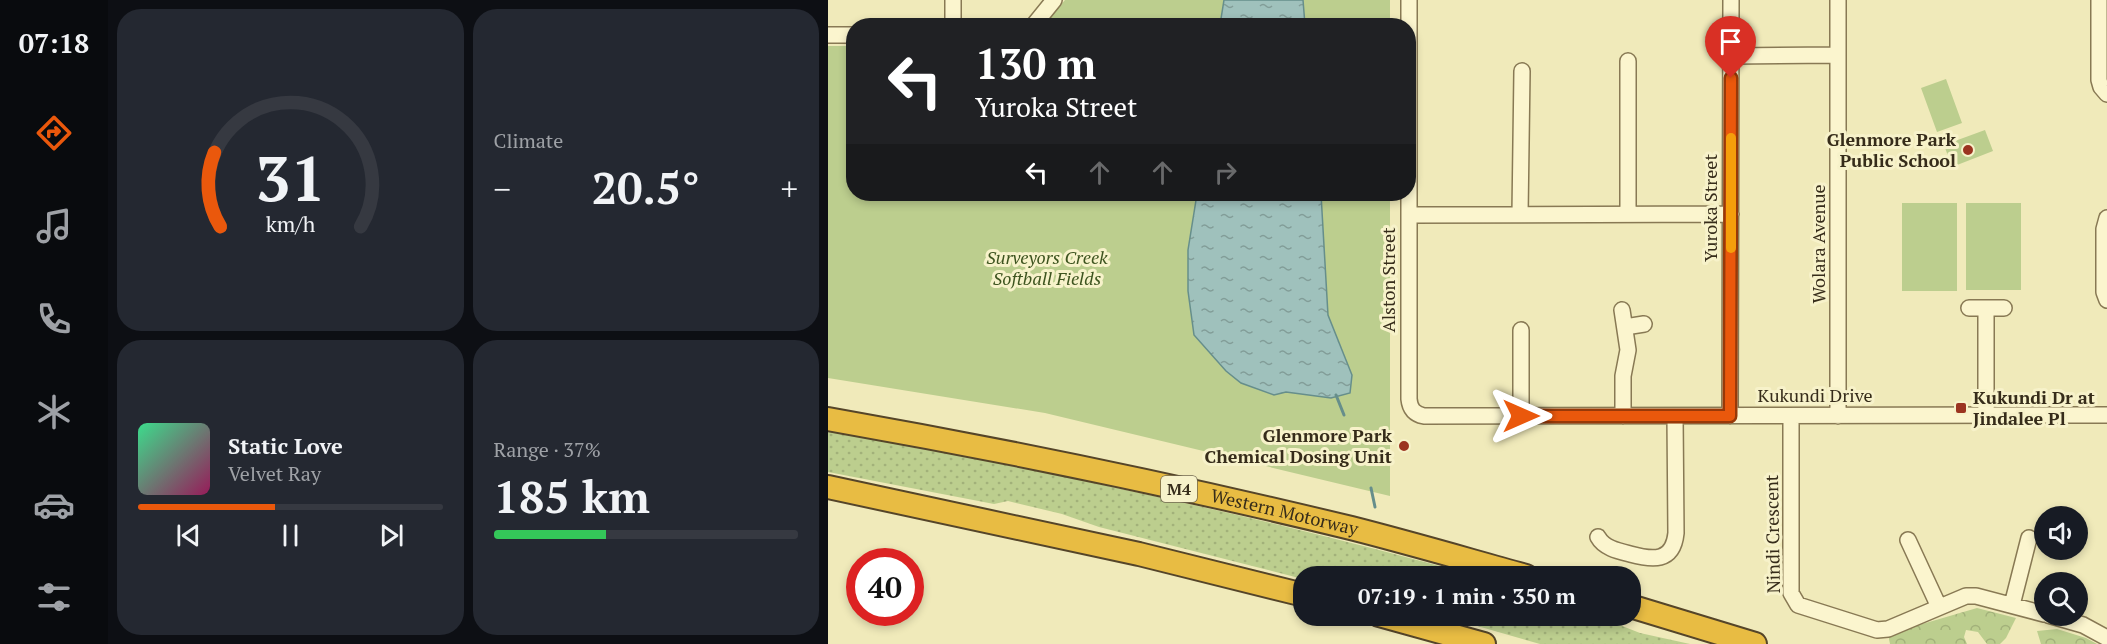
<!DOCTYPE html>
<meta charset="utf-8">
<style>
body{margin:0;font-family:"PT Serif",serif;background:#242831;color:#f1f3f6;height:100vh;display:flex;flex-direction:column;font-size:22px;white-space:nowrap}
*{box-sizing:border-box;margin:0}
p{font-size:20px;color:#9ea1a6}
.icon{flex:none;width:33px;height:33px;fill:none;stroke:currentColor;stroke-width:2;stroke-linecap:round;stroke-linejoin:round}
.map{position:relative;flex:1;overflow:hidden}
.side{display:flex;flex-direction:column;gap:9px;padding:9px;background:#0d0f14;width:720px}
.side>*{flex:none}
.hud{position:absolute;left:18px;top:18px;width:570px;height:183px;border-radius:24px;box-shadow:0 3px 9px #0003;background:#202124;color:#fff;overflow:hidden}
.tools{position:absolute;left:1206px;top:506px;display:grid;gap:12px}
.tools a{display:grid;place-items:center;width:54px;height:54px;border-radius:50%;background:#171b24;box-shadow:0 3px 9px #0003;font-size:30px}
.speed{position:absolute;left:18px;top:548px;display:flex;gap:12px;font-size:30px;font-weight:700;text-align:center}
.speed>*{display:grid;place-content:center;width:78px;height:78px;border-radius:50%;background:#171b24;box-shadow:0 3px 9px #0003;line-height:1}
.speed .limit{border:9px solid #d22;background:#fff;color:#111}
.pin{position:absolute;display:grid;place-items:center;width:51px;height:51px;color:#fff;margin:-62px -26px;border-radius:50% 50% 50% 0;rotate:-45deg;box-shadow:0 0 6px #0007}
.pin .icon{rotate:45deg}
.me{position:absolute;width:66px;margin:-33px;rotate:90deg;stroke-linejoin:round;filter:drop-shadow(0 0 4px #0008)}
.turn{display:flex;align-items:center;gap:21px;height:126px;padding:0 30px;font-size:27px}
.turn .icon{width:78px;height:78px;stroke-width:2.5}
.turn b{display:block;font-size:42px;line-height:51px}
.lanes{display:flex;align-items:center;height:57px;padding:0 30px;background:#0003;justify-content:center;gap:30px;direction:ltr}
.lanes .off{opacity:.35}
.big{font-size:45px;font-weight:700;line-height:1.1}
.side .tile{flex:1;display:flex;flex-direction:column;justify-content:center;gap:9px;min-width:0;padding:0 21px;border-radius:24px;background:#242831}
.side .dial{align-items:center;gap:0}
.dial svg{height:156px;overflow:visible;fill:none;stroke:#363941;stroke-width:7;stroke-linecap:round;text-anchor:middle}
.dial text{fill:#f1f3f6;stroke:none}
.song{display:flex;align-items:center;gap:18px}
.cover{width:72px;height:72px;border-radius:9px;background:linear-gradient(135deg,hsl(150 70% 55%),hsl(330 70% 35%))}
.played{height:6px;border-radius:3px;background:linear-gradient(90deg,#ea580c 45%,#363941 45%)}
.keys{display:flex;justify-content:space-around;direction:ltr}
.heat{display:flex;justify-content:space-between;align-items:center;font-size:33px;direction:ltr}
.charge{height:9px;border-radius:4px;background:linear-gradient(90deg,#34c759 37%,#363941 0)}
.side .tiles{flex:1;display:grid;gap:9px;grid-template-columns:repeat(2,1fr)}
.trip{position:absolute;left:465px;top:566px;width:348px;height:60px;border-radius:24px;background:#171b24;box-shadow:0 3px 9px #0003;font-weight:700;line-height:60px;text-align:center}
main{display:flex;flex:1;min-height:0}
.dock{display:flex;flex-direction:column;width:108px;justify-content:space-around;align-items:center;background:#090b0e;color:#9ea1a6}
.dock .icon{width:42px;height:42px}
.dock .active{color:#ea580c}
.dock b{font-size:27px;color:#f1f3f6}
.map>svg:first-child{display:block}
.grass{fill:url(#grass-dots)}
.forest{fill:url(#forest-crowns)}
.park{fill:#bcce8e}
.water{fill:url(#water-ripples);stroke:#668e8b;stroke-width:1.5}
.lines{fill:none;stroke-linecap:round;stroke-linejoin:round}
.stream{stroke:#668e8b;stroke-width:3}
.minor-casing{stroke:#887954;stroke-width:18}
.highway-casing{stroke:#554529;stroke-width:26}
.minor{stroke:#fbf5ce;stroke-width:15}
.highway{stroke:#e8bc43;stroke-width:22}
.route-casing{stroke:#983908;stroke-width:15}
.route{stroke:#ea580c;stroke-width:10}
.slow{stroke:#f59e0b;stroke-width:10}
.poi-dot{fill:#9b3420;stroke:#f7f2ca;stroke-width:2}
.labels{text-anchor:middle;stroke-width:6;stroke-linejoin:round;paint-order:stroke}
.shield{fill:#f7f2ca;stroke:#70674f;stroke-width:1.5}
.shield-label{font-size:16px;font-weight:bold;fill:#362c1a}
.poi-label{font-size:18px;font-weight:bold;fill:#362c1a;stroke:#f7f2ca;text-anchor:end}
.street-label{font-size:18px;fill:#362c1a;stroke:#f7f2ca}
.park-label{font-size:18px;font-style:italic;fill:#3d541f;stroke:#f7f2ca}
</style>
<main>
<nav class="dock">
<b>07:18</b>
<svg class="icon active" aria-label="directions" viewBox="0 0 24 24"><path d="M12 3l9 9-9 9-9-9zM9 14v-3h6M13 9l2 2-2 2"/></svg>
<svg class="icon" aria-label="music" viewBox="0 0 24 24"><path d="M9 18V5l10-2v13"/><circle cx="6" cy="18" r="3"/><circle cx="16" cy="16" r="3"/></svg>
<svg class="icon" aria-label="phone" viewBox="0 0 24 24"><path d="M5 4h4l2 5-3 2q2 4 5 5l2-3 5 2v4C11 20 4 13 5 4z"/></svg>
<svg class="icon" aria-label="climate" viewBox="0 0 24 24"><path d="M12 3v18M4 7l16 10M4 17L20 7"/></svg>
<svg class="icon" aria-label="car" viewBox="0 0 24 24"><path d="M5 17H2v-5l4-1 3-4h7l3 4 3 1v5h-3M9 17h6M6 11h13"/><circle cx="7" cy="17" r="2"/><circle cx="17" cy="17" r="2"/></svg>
<svg class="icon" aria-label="filters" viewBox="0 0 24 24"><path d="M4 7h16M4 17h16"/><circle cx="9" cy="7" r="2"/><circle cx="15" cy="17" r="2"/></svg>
</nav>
<section class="side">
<div class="tiles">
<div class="tile dial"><svg viewBox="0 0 100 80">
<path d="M14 69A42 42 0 1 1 86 69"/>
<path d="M14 69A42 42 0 0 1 11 31" stroke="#ea580c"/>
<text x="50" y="56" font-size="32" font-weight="700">31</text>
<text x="50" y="72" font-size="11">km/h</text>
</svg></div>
<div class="tile"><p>Climate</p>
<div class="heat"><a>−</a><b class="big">20.5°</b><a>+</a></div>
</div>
<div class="tile">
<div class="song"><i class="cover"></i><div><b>Static Love</b><p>Velvet Ray</p></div></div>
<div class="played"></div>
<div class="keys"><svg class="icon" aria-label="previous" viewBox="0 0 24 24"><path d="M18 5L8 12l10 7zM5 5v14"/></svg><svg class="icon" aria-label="pause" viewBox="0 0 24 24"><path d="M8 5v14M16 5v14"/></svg><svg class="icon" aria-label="next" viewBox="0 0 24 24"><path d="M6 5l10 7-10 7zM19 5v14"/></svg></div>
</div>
<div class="tile"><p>Range · 37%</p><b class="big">185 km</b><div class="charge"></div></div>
</div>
</section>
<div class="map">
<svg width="1279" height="644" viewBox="0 0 1279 644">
<defs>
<pattern id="grass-dots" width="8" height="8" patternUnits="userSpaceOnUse" patternTransform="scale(1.5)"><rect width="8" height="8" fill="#bcce8e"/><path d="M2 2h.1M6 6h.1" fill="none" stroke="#a2b17a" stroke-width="1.8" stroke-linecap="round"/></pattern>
<pattern id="forest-crowns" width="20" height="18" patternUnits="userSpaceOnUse" patternTransform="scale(1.5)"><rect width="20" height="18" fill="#bcce8e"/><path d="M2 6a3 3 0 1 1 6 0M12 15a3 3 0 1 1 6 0" fill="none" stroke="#a2b17a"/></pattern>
<pattern id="water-ripples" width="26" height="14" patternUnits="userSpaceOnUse" patternTransform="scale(1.5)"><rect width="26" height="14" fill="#9fc1bc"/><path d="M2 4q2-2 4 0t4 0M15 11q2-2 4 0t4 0" fill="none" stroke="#829d98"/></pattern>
</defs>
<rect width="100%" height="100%" fill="#f0eaba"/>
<path class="grass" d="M0,431C218,470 435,517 648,576H476L475,579L271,527L234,514L180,501L166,504L0,472Z
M611,615H766L812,633L862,644H712Z"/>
<path class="forest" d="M1149,608L1188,618L1178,638L1172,644H1159L1150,632L1138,630L1136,637L1139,644H1062L1060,634Z
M1229,629L1258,638L1269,644H1213L1209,631Z"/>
<path class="park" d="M237,0H562V25L215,26Z
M0,46H25L26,194H562V496L217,413L0,378Z
M1118,79L1134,123L1109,132L1093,88Z
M1157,130L1165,151L1124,167L1116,145Z
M1074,203H1129V291H1074Z
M1138,203H1193V290H1138Z"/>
<path class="water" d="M396,0H475L477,25H392Z
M369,194H493L500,315L524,375L522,393L503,398L458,392L446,395L413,383L398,371L366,335L360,291V250Z"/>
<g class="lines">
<path class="stream" d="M508,395L516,415
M543,488L547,507"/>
<g class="minor-casing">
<path id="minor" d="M125,0V26
M581,0V399C582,409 586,414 596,416L1279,415
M1010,0V416
M1271,0V80L1273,87L1279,94
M205,26L226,0
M0,35H26
M903,56L1010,55
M800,61V214
M692,214L694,71
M581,215L903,214
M1279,218L1276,229V292L1279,300
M1141,308H1176
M794,310L800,350L795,376V416
M797,327L816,324
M693,330V416
M902,416L903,0
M963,416V593L970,605L1049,630L1060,629L1138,596H1148L1216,614
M1158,416V308
M770,537C776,548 790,551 802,554C824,560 845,563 848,533L847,416
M1080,540L1111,607
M1184,605L1201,538
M1220,615L1255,625L1279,638"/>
</g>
<g class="highway-casing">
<g id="highway">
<path id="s1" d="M0,419C176,450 350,486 523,528C582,543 640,560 698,576"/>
<path d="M0,487L311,554L476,595"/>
<path d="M802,606L927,644"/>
<path d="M551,615L656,644"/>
</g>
</g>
<use href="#minor" class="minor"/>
<use href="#highway" class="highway"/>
</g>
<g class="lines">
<g class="route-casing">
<path id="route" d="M693,416H902L903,78"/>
</g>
<use href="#route" class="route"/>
<path class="slow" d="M903,248V138"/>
</g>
<g class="poi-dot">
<circle cx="1140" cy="150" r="6"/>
<rect x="1127" y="402" width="12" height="12" rx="3"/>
<circle cx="576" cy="446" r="6"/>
</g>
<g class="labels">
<rect class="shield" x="333" y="476" width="36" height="26" rx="4.5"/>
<g class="shield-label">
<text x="351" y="495">M4</text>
</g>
<g class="poi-label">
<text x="1128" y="146">Glenmore Park<tspan x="1128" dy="21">Public School</tspan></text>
<text x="1145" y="404" text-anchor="start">Kukundi Dr at<tspan x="1145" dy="21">Jindalee Pl</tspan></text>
<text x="564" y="442">Glenmore Park<tspan x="564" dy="21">Chemical Dosing Unit</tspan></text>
</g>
<g class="street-label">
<text transform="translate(883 208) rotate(-90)" y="6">Yuroka Street</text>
<text transform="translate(991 244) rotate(-90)" y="6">Wolara Avenue</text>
<text transform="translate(561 280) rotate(-90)" y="6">Alston Street</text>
<text x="987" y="402">Kukundi Drive</text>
<text dy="6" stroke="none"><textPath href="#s1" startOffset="466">Western Motorway</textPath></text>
<text transform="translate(945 534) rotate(-91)" y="6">Nindi Crescent</text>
</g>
<g class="park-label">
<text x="219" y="264">Surveyors Creek<tspan x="219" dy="21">Softball Fields</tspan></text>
</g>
</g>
</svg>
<div class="tools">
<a><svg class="icon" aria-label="sound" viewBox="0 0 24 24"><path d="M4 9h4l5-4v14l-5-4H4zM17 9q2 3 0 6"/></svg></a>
<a><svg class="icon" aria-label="search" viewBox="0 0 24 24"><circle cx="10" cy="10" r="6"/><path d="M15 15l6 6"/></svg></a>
</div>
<div class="speed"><div class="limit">40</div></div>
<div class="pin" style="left:903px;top:78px;background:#d93025"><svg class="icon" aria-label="arrive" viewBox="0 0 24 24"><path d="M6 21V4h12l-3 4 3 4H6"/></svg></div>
<svg class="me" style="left:693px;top:416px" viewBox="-20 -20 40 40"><path d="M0-17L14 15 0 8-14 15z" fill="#ea580c" stroke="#fff" stroke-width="4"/></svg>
<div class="trip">07:19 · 1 min · 350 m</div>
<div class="hud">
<div class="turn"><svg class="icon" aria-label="left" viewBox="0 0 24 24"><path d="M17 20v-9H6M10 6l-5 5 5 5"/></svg><div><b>130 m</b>Yuroka Street</div></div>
<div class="lanes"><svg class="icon" aria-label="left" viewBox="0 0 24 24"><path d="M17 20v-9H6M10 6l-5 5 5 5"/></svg><svg class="icon off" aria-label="ahead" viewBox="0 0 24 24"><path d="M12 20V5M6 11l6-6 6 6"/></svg><svg class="icon off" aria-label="ahead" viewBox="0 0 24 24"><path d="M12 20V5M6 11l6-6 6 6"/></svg><svg class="icon off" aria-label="right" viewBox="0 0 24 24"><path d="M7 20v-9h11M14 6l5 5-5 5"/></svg></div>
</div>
</div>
</main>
